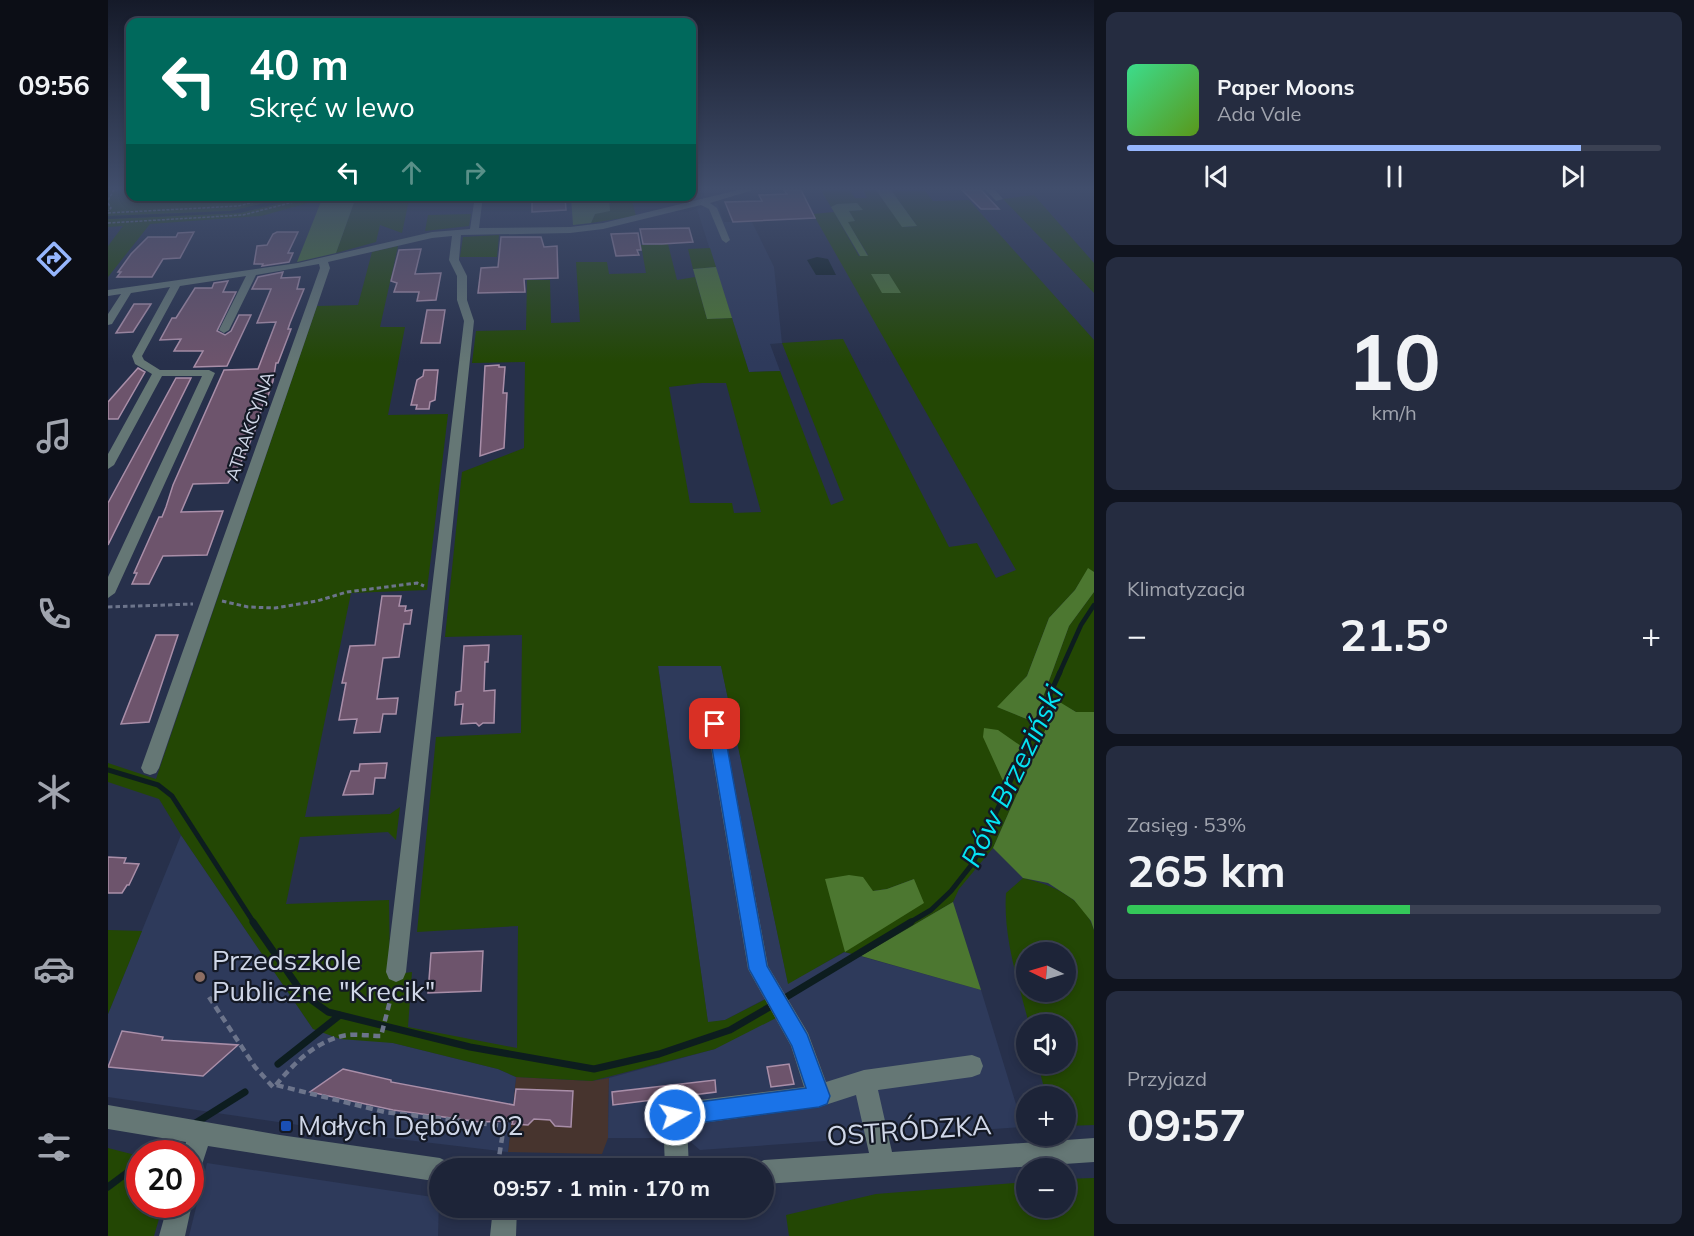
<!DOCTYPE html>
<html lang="pl">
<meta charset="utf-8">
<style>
body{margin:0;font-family:Mulish,sans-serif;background:#252c40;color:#f1f3f6;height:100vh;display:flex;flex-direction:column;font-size:22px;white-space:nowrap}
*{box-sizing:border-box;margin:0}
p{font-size:20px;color:#a0a4ae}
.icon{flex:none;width:33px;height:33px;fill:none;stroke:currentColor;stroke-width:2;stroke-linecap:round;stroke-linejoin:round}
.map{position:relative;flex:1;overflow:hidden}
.panel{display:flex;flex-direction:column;gap:12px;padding:12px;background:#10141f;width:600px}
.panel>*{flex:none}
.banner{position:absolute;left:18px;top:18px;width:570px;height:183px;border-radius:12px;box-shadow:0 3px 9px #0003,0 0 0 2px #3b4153;background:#00695c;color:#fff;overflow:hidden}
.needle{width:39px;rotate:275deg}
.controls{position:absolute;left:908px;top:942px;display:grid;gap:12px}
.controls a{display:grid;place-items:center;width:60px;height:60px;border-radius:50%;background:#1d2438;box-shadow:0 3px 9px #0003,0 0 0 2px #3b4153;font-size:30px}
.speed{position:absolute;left:18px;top:1140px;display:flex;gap:12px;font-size:30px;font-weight:700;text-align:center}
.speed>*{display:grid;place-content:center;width:78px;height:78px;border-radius:50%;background:#1d2438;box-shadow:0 3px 9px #0003,0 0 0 2px #3b4153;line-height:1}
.speed .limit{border:9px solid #d22;background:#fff;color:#111}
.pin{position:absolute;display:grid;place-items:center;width:51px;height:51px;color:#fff;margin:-26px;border-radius:12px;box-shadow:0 3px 9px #0006}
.me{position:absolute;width:66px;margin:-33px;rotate:82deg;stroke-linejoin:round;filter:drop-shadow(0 0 4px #0008)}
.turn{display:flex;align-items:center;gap:21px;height:126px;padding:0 24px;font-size:27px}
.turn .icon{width:78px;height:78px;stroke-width:2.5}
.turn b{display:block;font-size:42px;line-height:51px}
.lanes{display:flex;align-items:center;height:57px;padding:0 24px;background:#0003;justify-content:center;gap:30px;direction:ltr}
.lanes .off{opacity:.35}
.big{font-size:45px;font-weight:700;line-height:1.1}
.panel .card{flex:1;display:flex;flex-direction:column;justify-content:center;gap:9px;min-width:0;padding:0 21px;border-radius:12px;background:#252c40}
.panel .dial{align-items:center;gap:0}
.dial b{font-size:78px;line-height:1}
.song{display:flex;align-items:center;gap:18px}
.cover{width:72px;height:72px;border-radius:9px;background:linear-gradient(135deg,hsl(150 70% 55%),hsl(90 70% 35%))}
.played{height:6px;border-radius:3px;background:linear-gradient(90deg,#96b6fd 85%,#3b4153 85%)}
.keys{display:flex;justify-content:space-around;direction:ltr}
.heat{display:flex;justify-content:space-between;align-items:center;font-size:33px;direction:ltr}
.charge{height:9px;border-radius:4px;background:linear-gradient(90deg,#34c759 53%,#3b4153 0)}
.trip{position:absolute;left:321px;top:1158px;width:345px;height:60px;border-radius:30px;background:#1d2438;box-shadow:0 3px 9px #0003,0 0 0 2px #3b4153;font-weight:700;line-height:60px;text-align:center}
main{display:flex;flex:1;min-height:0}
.tabs{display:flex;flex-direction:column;width:108px;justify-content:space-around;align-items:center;background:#0c0e16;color:#a0a4ae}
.tabs .icon{width:42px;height:42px}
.tabs .active{color:#96b6fd}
.tabs b{font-size:27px;color:#f1f3f6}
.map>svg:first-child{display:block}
.commercial{fill:#47342e}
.built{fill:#2e3a5b}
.green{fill:#234704;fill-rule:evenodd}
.forest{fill:#4c7730}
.water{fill:#0d1d1f}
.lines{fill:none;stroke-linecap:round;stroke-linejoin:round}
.stream-far2{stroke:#0d1d1f;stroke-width:4.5}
.stream-far1{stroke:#0d1d1f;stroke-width:5}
.stream{stroke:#0d1d1f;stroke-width:7}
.building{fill:#6d546c;stroke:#a98ea8;stroke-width:1.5}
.path-far2{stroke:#6c748b;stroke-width:1.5;stroke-dasharray:3 1.5;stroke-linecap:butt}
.path-far1{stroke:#6c748b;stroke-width:3;stroke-dasharray:4.5 3;stroke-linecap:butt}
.path{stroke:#6c748b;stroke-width:4.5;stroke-dasharray:7 4.5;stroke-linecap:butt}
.minor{fill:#657775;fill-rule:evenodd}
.route{fill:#1a73e8;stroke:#114b97;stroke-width:1.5}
.education-dot{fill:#8d6e63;stroke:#141925;stroke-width:2}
.transit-dot{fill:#1a4fb4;stroke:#141925;stroke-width:2}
.labels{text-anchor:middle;stroke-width:4.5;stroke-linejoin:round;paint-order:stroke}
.far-street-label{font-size:18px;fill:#d0d7e8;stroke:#141925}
.near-poi-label{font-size:27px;fill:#d0d7e8;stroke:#141925;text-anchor:start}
.near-street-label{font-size:27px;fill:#d0d7e8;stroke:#141925}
.near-water-label{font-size:28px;font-style:italic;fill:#05e4f3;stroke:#141925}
</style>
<main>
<nav class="tabs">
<b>09:56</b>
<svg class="icon active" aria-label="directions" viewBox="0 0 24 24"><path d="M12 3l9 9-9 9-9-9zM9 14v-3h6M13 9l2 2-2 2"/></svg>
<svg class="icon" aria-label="music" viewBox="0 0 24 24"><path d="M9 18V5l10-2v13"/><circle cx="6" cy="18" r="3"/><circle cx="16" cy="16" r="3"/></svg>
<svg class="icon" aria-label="phone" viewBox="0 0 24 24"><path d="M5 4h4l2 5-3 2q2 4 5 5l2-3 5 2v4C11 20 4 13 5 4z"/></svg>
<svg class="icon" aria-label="climate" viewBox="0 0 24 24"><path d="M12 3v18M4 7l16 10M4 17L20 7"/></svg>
<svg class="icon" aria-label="car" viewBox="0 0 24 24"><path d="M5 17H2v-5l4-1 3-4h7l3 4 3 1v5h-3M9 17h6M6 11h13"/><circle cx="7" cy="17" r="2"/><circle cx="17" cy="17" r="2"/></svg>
<svg class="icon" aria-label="filters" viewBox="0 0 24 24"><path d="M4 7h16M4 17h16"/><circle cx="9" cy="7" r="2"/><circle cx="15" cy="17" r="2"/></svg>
</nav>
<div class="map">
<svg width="986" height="1236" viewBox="0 0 986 1236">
<rect width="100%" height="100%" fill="#27304b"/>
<path class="commercial" d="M408,1077L484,1081L501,1078L500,1138L494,1154L400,1152Z"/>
<path class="built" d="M609,203L616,222H644L666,267L674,343L662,344L672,371L641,372L589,209Z
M550,665H613L680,983L737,952L873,990L915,1127L592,1150L578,1138H500L501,1078L607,1049L661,997L617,1020L600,1023Z
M73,835L205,1029L285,1043L390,1069L408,1077L400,1152L273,1137L0,1097V1014Z
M99,1163L331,1198L330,1236H81Z"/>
<path class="green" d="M0,190H22V196L185,197L123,211L0,216Z
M713,190H741L747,198H759L755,190H768L795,227L809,226L783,190L817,191L825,201L861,200L986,340V572L980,569L967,590L941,618L919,676L890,707L926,722L961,626L986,592V712H968L950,702L885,848L851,889L845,902L753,956L736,952L680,984L613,666H550L600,1022L617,1020L662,997L672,1016L607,1049L484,1081L408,1077L390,1069L285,1043L232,1039L205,1029L73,835L51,799L0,782V763L48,779L209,306L250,305L264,252L290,246L272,327H297L280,415L340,414L319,590L243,593L197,817L282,814L292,807L288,840L280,832L192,837L178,904L281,900L282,975L304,972L300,1027L409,1048L410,926L309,932L328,737L413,733L414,635L337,637L354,472L416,448L417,362L364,363L368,331L418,330L419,280H442L443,323L472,322L468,262H499L501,274L538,273L533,245L560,244L569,280L587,277L599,319L624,318L641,372L672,371L723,505L736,500L674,343L735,339L841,547L869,543L888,578L908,570L705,214L726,212L751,256L760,255L739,221H747L741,211L754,210L729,204L723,207ZM594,383H618L653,512L626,513L624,503H582L561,387ZM806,879L737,951L765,891L779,889Z
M926,195L986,263V293L895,199Z
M197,197H222L153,216L42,224L0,277V246L15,226L0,227V219L132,213Z
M248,197H323V199L301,200L294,233L272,225L268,242L228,253Z
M501,197H523L528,216L483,223L487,214L503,204Z
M363,214L361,226L317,231L320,215Z
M391,235L389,257H352L355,237Z
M602,248L608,267L585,269L580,249Z
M915,878C945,885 976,898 986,930V1125L957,1126V1096H938L930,1064H957V1024H921C910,981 895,937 898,893ZM918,952H957V992H918Z
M0,930L34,931L0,1014Z
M0,1148L31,1156L32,1204L55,1205L46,1236H0Z
M986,1178V1236H681L678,1215L768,1194L918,1182V1208H957V1179Z"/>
<path class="forest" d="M768,190H783L809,226L794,227Z
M222,196L248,197L228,253L189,262L214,199Z
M463,197H501L502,211L487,214L483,223L465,225Z
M749,203L755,210L741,211L747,221L740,222L760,256H752L723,207L729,204Z
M608,267L624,318L599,319L585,269Z
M763,274H781L793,293H774Z
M980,568L986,572V592L961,626L926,722L889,707L919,676L941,618L967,590Z
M950,701L968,712H986V930L983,921L966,900L940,883L915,878L885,848Z
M876,728L890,730L913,746L895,781L875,737Z
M741,875L755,877L765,891L779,889L806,879L816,903L737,952L717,879Z
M845,902L873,990L753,956Z"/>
<path class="water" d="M185,196L197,197L132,213L0,219V216L123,211Z
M709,257L720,259L728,275H708L699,260Z"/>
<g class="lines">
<path class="stream-far2" d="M951,674L973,625L986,605"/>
<path class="stream-far1" d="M0,770L50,785L64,796L146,923
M801,923L823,910L843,891L865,863L952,672"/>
<path class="stream" d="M145,922L195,994L220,1012L362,1047L486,1069L551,1054L622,1030L665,1005
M675,999L803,922
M170,1064L232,1015
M86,1124L137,1092
M44,1154L67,1137
M0,1187L32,1163"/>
</g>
<path class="building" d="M676,190H693L707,218L625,222L617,202L654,201L651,195L679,194Z
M854,190H873L891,209H873Z
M424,196H457L458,210L424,212Z
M581,228L585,242L554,244H535L532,229Z
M86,232L72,258L55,259L44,277H9L13,272H10L23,254L40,237H68L70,233Z
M169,232H190L180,253H185L181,262L154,266L155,264H146L149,246L159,245L165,234Z
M530,233L533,250H529L531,255L508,256L503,234Z
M393,237H433L436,247L449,246L450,278L416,279L417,292L370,293L373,268L390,267Z
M313,249L307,274L333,273L328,300L309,301L311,292H286L289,283L283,281L291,250Z
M175,272L173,278L192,277L189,289H196L182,323L180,329H183L170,363H168L165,381L158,402L155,403L150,423L136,457L120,483L85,484L73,512L115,511L99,555L55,556L41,584H24L29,573H26L51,517H54L58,507L65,485L116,370L150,369L168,322L149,323L163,289H144L150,277Z
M120,281L115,292H128L109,331L117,335L123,331L131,315H143L119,366L86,367L95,351H66L73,339L52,340L64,318H68L87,288H104L106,283Z
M26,304H43L25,332L8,333Z
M319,310H337L332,343H313Z
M391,365V367H397L395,393H399L396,448L372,456L377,366Z
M30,368L37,372L10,419H0V402Z
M316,370H330L327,400L322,402L321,409H308L309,405H303L309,380L315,376Z
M68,378H83L0,545V503Z
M274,596H293L291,606H298L297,611L304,610L302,624H296L291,657L275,658L269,699L290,698L288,714H275L272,732L246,733L249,719L231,720L238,683H234L242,646L267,645Z
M48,635H70L41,722L13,724Z
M381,645L380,662H377L376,691L387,690L386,723H375L371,726L368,723L353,724L355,704L347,705L348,692L353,691L356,646Z
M279,763L277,778H267L265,794L235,795L243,771H251L252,764Z
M0,857L18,858L16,863L31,864L21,885H19L14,893H0Z
M375,951L373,991L320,993L323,953Z
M14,1031L55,1037L54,1040L130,1045L95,1076L0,1067Z
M681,1064L686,1084L663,1087L659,1067Z
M235,1069L283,1080V1082L406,1105L408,1089L465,1091L463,1127L447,1126L442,1120L426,1119L420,1125L404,1124L405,1121L372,1122L285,1110L202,1092Z
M607,1080L608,1092L505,1105L504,1092Z"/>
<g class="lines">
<path class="path-far2" d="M0,200L6,190
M0,203L3,208L0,211
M0,213L130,206L171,196
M0,223L135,215L209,196"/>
<path class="path-far1" d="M114,601L140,607L167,608L209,601L239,592L309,583L316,586
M0,607L85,604"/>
<path class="path" d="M101,997L147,1067L165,1087L168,1085L277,1112L396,1126L391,1157
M168,1085C186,1063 210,1039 240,1035C251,1034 262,1036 273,1036L285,989"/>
<path class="minor" d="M630,190H645L602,203L609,208L622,240L618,243L614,240L601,209L593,205L495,229L462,233L353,235L351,260L359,276V300L366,321L298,972L295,979L288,982L281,979L278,972L356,321L349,300V276L341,260L344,236L324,238L220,262L222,268L51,768L48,773L42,775L36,773L33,768L212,268L211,264L148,275L121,330L116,333L111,330L138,276L72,286L34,356L36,360L52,370H101L107,373L7,593L0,598V577L94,376H54L6,465L0,469V454L44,374L27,364L24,356L62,287L23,293L4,324L0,325V314L13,294L0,296V290L190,263L324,232L362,229L367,196H375L371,228L462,227L495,223Z
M878,190H887L895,199L888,201Z
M607,717L613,719L615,724L660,966L700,1033L718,1082L756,1070L864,1055L872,1058L875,1066L872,1074L864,1077L770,1090L784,1152L986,1138V1162L656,1184V1168H645L648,1164L656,1160L761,1153L748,1095L711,1107L579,1125L581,1168H557L555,1115L559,1107L567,1103L696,1087L683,1046L640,969L599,724L601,719Z
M0,1105L172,1135L332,1158L340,1162L343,1168H332V1182L100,1146L90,1177L82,1181V1154H75L78,1142L0,1129Z
M82,1200L84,1204L77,1236H51L60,1204H82Z
M385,1208H409L408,1236H382Z"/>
</g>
<linearGradient id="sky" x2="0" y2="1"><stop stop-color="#151a29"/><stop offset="0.52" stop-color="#414e6c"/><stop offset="1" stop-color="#414e6c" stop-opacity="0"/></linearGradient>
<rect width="986" height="363" fill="url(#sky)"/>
<path class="route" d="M607,718L613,720L615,724L659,966L699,1034L722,1096L719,1104L711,1107L567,1126L560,1123L557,1115L560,1108L567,1105L698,1088L684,1046L641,969L600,724L602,720Z"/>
<circle class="education-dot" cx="92" cy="977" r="6"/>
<rect class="transit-dot" x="172" y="1120" width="12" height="12" rx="3"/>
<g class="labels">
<g class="far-street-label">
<text transform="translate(142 426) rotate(-71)" y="6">ATRAKCYJNA</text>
</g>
<g class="near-poi-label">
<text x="104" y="970">Przedszkole<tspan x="104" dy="31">Publiczne "Krecik"</tspan></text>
<text x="190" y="1135">Małych Dębów 02</text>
</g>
<g class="near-street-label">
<text transform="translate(801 1131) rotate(-4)" y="9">OSTRÓDZKA</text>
</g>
<g class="near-water-label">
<text transform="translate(904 776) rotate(-64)" y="10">Rów Brzeziński</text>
</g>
</g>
</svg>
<div class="controls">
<a><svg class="needle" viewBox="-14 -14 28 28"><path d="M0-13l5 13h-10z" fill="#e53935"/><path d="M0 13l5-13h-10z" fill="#a0a4ae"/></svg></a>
<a><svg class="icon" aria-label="sound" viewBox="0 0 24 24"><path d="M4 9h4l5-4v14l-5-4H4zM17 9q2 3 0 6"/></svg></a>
<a>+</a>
<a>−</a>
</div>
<div class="speed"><div class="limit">20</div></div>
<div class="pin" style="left:607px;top:724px;background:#d93025"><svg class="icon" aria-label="arrive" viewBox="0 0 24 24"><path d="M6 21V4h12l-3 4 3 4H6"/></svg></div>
<svg class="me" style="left:567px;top:1115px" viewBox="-20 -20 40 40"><circle r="17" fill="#1a73e8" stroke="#fff" stroke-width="3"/><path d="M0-11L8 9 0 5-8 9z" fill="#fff"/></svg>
<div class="trip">09:57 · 1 min · 170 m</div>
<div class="banner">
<div class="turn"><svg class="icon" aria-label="left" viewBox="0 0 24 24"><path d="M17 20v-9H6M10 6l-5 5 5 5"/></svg><div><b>40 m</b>Skręć w lewo</div></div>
<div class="lanes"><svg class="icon" aria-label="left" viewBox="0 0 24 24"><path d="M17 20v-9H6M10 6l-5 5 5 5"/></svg><svg class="icon off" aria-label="ahead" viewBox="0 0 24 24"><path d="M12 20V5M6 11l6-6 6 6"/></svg><svg class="icon off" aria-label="right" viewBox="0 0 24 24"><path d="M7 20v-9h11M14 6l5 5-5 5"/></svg></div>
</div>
</div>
<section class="panel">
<div class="card">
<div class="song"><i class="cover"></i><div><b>Paper Moons</b><p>Ada Vale</p></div></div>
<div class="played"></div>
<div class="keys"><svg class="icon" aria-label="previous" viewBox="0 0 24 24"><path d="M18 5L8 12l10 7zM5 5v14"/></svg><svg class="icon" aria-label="pause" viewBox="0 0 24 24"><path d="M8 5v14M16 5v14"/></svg><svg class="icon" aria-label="next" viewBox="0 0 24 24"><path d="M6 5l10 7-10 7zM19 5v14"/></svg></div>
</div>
<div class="card dial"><b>10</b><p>km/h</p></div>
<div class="card"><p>Klimatyzacja</p>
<div class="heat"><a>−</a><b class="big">21.5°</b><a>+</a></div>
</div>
<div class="card"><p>Zasięg · 53%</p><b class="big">265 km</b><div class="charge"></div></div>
<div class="card"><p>Przyjazd</p><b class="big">09:57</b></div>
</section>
</main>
